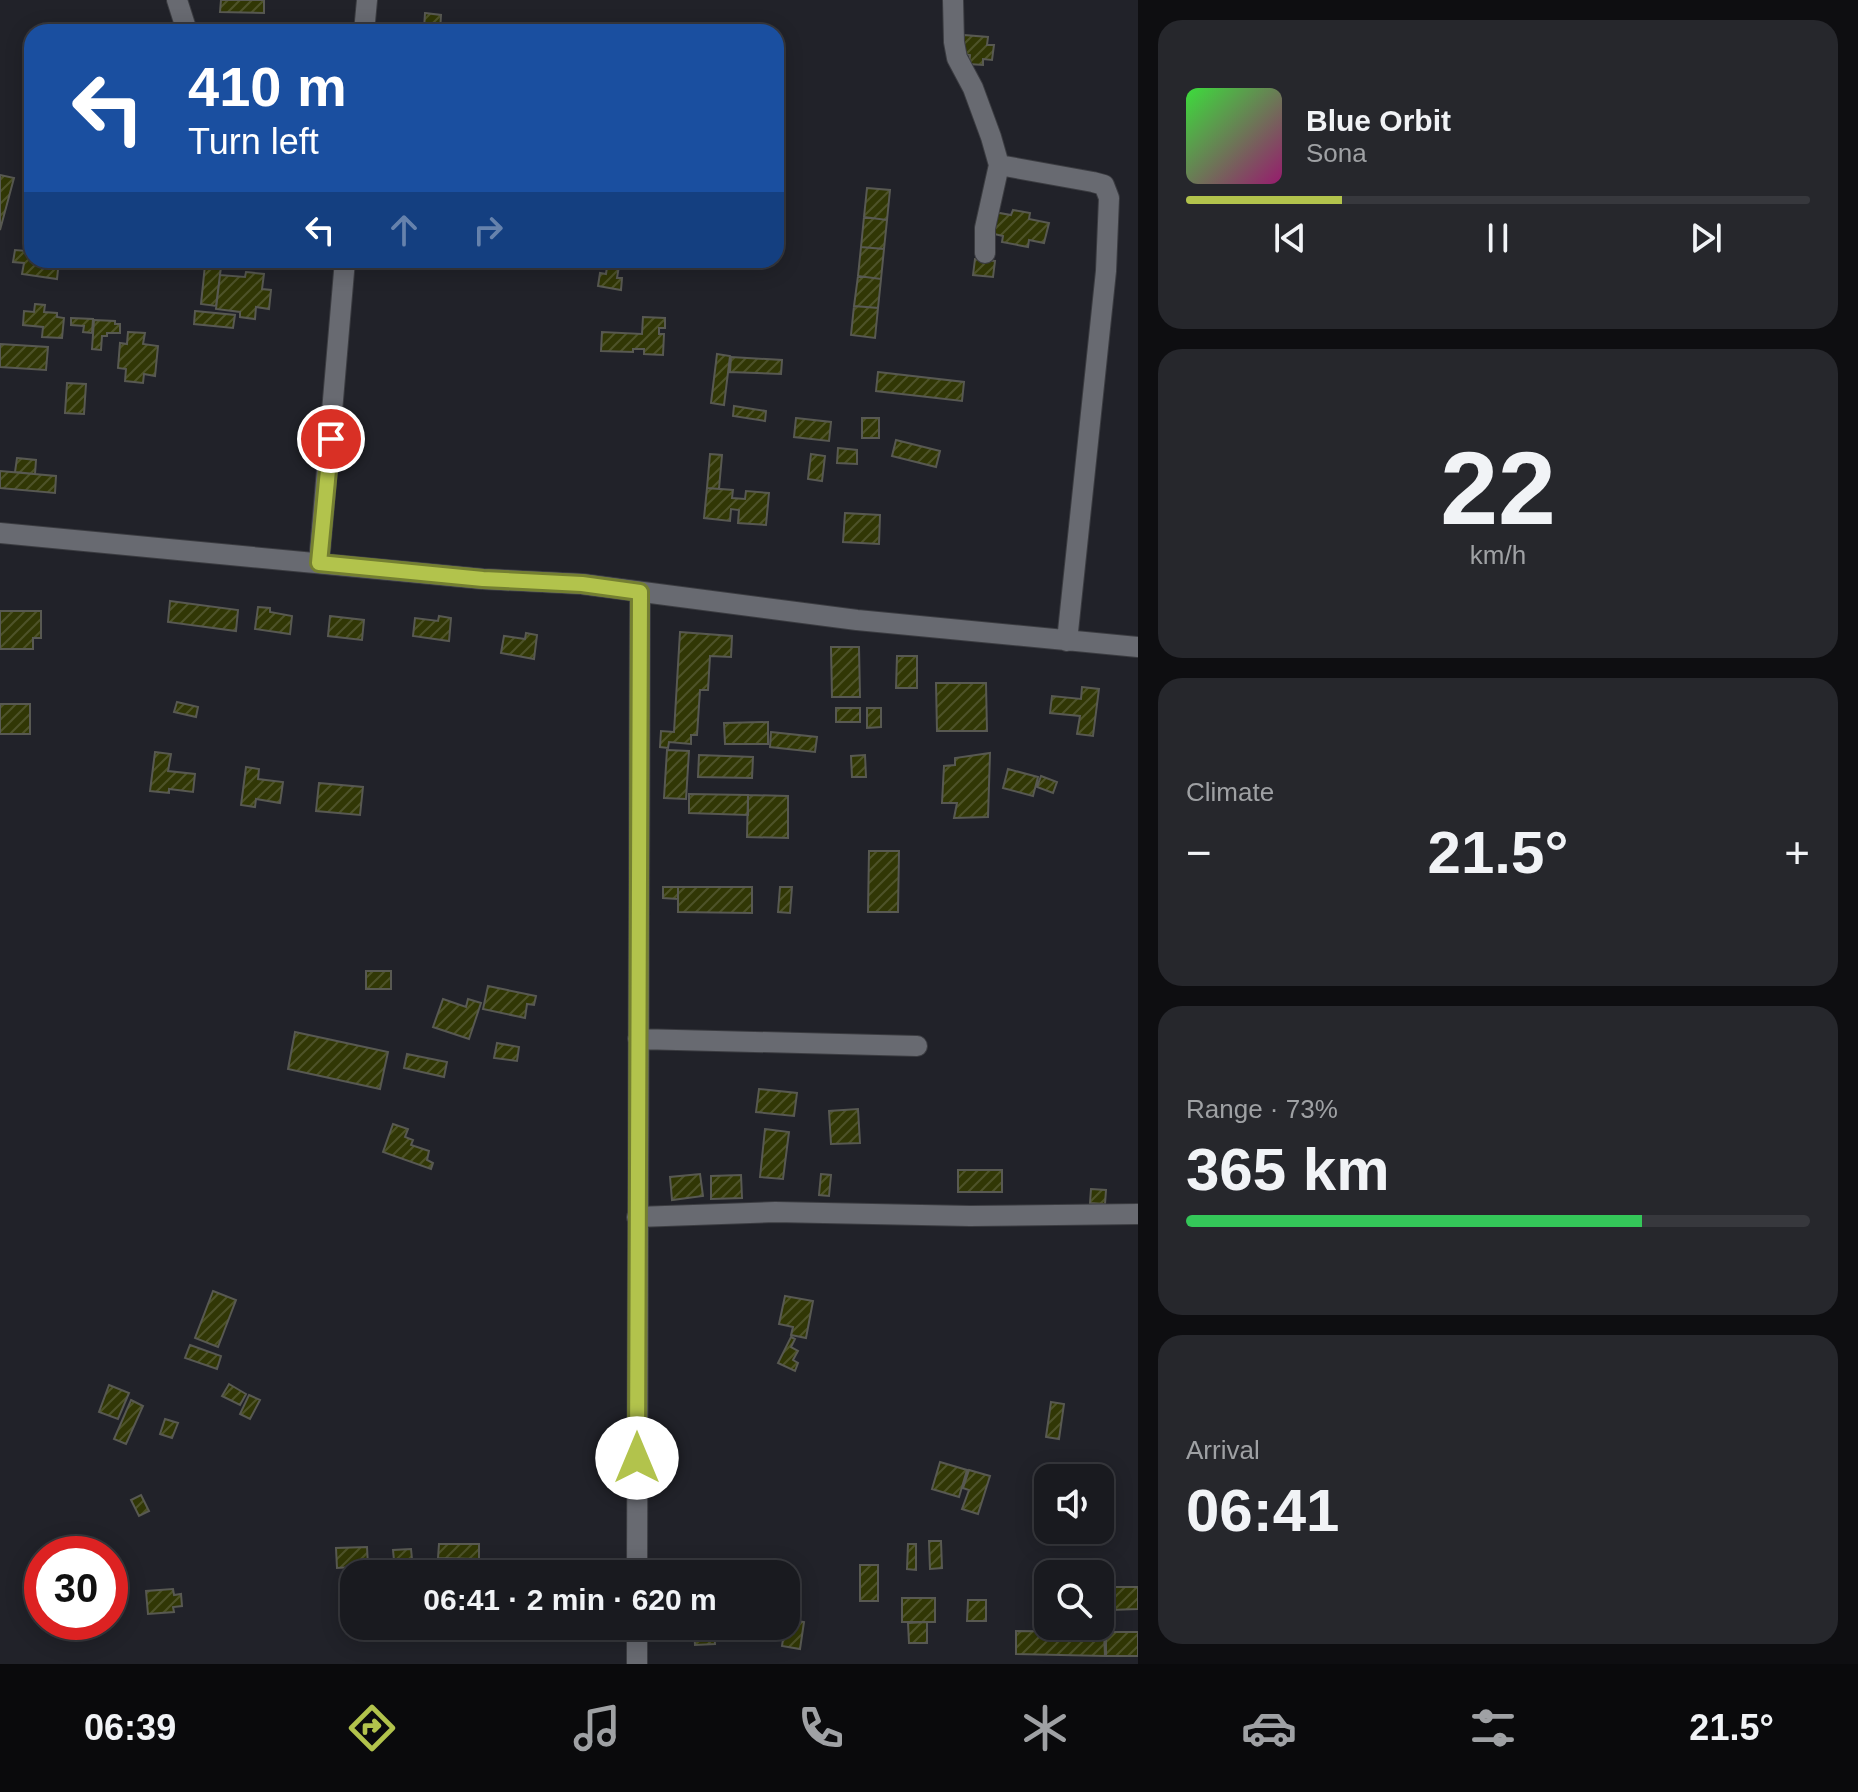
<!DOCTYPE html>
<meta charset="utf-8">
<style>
body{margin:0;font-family:Arial,sans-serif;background:#26272c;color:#f1f3f6;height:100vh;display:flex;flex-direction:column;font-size:30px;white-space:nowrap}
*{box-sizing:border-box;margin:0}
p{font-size:26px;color:#9fa1a4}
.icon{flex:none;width:44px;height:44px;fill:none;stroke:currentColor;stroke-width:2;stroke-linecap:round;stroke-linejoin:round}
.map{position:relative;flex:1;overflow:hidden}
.drawer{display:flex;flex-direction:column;gap:20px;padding:20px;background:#0e0e11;width:720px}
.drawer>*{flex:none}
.top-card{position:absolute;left:24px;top:24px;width:760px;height:244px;border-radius:24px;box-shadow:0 4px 20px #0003,0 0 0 2px #37383d;background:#1a4fa0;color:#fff;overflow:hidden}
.buttons{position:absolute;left:1034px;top:1464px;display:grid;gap:16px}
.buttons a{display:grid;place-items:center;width:80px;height:80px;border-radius:16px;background:#191a1f;box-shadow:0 4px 20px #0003,0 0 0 2px #37383d;font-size:40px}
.speed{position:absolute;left:24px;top:1536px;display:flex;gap:16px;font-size:40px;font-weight:700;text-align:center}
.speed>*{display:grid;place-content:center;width:104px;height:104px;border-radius:50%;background:#191a1f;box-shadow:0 4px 20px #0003,0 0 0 2px #37383d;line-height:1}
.speed .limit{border:12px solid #d22;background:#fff;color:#111}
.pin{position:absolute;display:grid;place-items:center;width:68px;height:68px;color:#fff;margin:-34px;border:4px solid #fff;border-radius:50%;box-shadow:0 2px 8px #0007}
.me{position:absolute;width:88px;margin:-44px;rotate:0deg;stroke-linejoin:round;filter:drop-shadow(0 0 6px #0008)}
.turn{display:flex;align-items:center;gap:28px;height:168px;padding:0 32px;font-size:36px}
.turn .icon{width:104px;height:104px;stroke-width:2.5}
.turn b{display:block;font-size:56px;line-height:68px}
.lanes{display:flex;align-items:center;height:76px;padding:0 32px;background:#0003;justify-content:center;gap:40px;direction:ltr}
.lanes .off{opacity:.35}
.big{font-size:60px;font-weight:800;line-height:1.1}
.drawer .tile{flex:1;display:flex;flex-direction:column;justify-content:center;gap:12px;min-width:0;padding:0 28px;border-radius:24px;background:#26272c}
.drawer .dial{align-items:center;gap:0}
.dial b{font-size:104px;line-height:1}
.song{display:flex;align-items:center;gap:24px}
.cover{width:96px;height:96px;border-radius:12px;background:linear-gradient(135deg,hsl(120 70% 55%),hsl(320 70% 35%))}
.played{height:8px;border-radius:4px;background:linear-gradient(90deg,#b2c34c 25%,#37383d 25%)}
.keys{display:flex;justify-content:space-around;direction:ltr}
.heat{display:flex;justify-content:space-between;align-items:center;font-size:44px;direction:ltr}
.charge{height:12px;border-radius:6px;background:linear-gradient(90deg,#34c759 73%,#37383d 0)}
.trip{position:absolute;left:340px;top:1560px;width:460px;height:80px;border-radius:24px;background:#191a1f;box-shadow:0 4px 20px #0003,0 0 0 2px #37383d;font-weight:800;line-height:80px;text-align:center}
.menu{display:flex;height:128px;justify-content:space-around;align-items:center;background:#0a0a0c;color:#9fa1a4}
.menu .icon{width:56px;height:56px}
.menu .current{color:#b2c34c}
.menu b{font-size:36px;color:#f1f3f6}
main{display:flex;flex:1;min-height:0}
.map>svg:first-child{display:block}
.building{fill:url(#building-hatch);stroke:#585952;stroke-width:2}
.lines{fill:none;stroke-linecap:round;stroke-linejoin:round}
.minor-casing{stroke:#3b3c41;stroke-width:22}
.minor{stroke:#686a71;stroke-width:20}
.route-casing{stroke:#747f31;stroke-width:20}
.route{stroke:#b2c34c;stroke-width:14}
</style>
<main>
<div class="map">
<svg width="1138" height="1664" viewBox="0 0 1138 1664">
<defs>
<pattern id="building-hatch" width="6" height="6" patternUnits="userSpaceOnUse" patternTransform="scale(2)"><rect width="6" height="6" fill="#313705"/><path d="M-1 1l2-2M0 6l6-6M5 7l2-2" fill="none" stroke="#4e5329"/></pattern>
</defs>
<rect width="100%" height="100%" fill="#212229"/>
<path class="building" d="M221,0H264V13L220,12Z
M425,13L441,15L440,31L424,29Z
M964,35L988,37L987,45H994L992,60L983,59V65L969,64L970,55L963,54Z
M24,126H32V146H24Z
M0,175L14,178L0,230Z
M867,188L890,190L887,220L864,217Z
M1013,210L1030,213L1029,219L1049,223L1044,243L1029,240L1028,247L1002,242L1003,236L990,233L994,212L1011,215Z
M864,217L887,220L884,249L861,247Z
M26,245L32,246V260H59L57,279L22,274L24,263L13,262L15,250L26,251Z
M861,247L884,249L881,279L858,276Z
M975,259L995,261L993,277L973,275Z
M608,260H620L617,278H622L621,290L598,286L600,273L606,274Z
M205,265L221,267L216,306L201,304Z
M246,272L264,274L262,289L271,290L269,309L256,307L255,319L240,317V312L216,309L220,275L245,277Z
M858,276L881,279L878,308L854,306Z
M35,304L45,305L44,312L57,313V317L64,318L62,338L42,337L43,327L23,325L24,311L34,312Z
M854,306L878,308L875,338L851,335Z
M195,311L235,315L233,328L194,324Z
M643,317L665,318V328H659V334H664L663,355L644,354V349H633V352L601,351L602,332L642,334Z
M71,318L93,319L92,333L83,332L84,326L71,325Z
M94,320L115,321V324H120V333H107V336H102L101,350L92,349Z
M128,332L145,333L143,344L158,346L155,376L144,374L143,383L125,381L126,369L118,368L120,343L127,344Z
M0,344L48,347L46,370L0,367Z
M717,354L730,356L724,405L711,403Z
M731,357L782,360L781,374L730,372Z
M878,372L964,382L962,401L876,391Z
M67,383L86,384L84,414L65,413Z
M734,406L766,411L765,421L733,416Z
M796,418L831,422L829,441L794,437Z
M862,418H879V438H862Z
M896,440L940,451L936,467L892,456Z
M838,448L857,450V464L837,463Z
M710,454L722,455L719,489L707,488Z
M811,454L825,456L822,481L808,479Z
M17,458L36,460L35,474L15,472Z
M0,471L56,476L55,493L0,488Z
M707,488L733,490L732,498L745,499L746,491L769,493L766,525L738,523L739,510L731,509L730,521L704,518Z
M845,513L880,515L879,544L843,542Z
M170,601L238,610L236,631L168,622Z
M258,607L270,608V612L292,616L290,634L255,629Z
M0,611H41V638H33V649H0Z
M330,616L364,620L362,640L328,636Z
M439,616L451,618L449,641L413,636L415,618L438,621Z
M680,632L732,636L731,657L710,656L708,690H700L697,735H691V744L669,742L668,748L660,747L661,731L674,732Z
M526,633L537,635L534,659L501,653L504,636L525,639Z
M831,647H859L860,697H832Z
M897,656H917V688H896Z
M936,683H986L987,731H937Z
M1082,687L1099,689L1093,736L1077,734L1080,716L1050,713L1052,696L1081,699Z
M177,702L198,707L196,717L174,712Z
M0,704H30V734H0Z
M836,708H860V722H836Z
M867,708H881V727L867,728Z
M768,722V744H725L724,723Z
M771,732L817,737L815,752L770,747Z
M667,750L689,751L686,799L664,798Z
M155,752L171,754L168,771L195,774L193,792L169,789V793L150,791Z
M990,753L988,817L954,818L957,803H942L944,766L955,765V758Z
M699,755L753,757L752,778L698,777Z
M865,755L866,777H852L851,756Z
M246,767L259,769L258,779L283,782L280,803L256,799L255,807L241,805Z
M1008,769L1038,777L1033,796L1003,788Z
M1041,776L1057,782L1053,793L1037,787Z
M319,783L363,787L360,815L316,811Z
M689,794L748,795V815L689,813Z
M748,795L788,796V838L747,837Z
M869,851H899L898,912H868Z
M663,887H678V899L663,898Z
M678,887H752V913L678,912Z
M780,887H792L790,913L778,912Z
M366,971H391V989H366Z
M488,986L536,996L534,1005L527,1004L525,1018L483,1009Z
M443,999L466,1007L468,999L481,1003L469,1039L433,1027Z
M295,1032L388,1052L380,1089L288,1069Z
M497,1043L519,1047L517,1061L494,1058Z
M407,1054L447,1062L444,1077L404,1068Z
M759,1089L797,1093L794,1116L756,1112Z
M858,1109L860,1143L831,1144L829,1111Z
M393,1124L408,1129L405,1137L413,1140L411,1145L429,1151L427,1160L433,1163L431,1169L383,1152Z
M765,1129L789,1132L783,1179L760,1177Z
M958,1170H1002V1192H958Z
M700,1174L703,1196L672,1200L670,1177Z
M821,1174L831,1175L829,1196L819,1195Z
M741,1175L742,1198L711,1199V1176Z
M1091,1189L1106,1190L1105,1204L1090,1203Z
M213,1291L236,1300L218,1347L195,1338Z
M785,1296L813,1301L806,1338L791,1335L793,1327L779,1324Z
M791,1337L795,1339L791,1347L798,1351L793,1360L798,1363L795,1371L778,1363Z
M190,1345L221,1356L217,1369L185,1358Z
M229,1384L246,1394L240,1405L222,1396Z
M109,1385L129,1393L118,1419L99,1412Z
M249,1395L260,1400L250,1419L240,1414Z
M131,1400L143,1406L126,1444L114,1439Z
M1051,1402L1064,1404L1059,1439L1046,1437Z
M165,1419L178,1423L172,1438L160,1434Z
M940,1462L967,1470L959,1497L932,1489Z
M969,1470L990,1476L978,1514L962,1509L969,1490L963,1488Z
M141,1495L149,1511L139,1516L131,1500Z
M929,1541H941L942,1568L930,1569Z
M439,1544H479V1559L438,1558Z
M908,1544H916V1570L907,1569Z
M367,1547L368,1566L337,1568L336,1548Z
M411,1549L412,1559L394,1560L393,1550Z
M860,1565H878V1601H860Z
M1100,1586H1107V1611H1100Z
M1041,1587H1048V1609H1041Z
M1109,1587H1138V1609L1110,1610Z
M173,1589L174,1595L181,1594L182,1606L173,1607L174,1612L148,1614L146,1591Z
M902,1598H935V1622H902Z
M968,1600H986V1621H967Z
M786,1619L804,1622L800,1649L782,1646Z
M927,1622V1643H909L908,1623Z
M694,1626H714L715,1644L695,1645Z
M1016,1631L1104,1632L1105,1656L1016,1654Z
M1106,1632H1138V1656H1106Z"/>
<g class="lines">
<g class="minor-casing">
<path id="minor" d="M177,0L185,25
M953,0L954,42L957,58L973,88L991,137L999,165L985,228V253
M364,32L367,0
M999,165L1093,182L1104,185L1109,198L1106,271L1067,641
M0,533L483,579L582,584L857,620L1138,647
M319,563L345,260
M638,1039L917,1046
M637,1217L775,1212L970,1216L1138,1214
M637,1574L640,592
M637,1626V1664"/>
</g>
<use href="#minor" class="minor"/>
</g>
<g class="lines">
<g class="route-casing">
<path id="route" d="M331,439L319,563L483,579L582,584L640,592L637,1458"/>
</g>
<use href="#route" class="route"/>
</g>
</svg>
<div class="buttons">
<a><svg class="icon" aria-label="sound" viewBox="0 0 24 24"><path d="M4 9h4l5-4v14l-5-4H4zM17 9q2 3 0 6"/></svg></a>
<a><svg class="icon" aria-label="search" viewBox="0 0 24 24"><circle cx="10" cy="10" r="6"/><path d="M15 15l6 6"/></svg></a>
</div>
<div class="speed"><div class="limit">30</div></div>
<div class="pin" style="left:331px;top:439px;background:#d93025"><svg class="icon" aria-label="arrive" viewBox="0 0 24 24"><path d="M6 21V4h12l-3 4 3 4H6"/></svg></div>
<svg class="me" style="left:637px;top:1458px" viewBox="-20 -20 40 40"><circle r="19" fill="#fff"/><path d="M0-13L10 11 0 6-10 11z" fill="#b2c34c"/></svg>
<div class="trip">06:41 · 2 min · 620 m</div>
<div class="top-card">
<div class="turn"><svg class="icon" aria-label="left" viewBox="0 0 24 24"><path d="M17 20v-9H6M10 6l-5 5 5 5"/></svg><div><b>410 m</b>Turn left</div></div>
<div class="lanes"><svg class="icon" aria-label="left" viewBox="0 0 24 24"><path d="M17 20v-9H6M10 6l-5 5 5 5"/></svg><svg class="icon off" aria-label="ahead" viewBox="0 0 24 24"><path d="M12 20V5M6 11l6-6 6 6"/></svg><svg class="icon off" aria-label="right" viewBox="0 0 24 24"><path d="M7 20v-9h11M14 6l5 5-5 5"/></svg></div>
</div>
</div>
<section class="drawer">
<div class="tile">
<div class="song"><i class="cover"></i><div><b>Blue Orbit</b><p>Sona</p></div></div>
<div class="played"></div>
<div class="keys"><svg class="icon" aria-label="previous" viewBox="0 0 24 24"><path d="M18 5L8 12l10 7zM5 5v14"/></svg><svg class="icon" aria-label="pause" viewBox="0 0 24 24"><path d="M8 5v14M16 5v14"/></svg><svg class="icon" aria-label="next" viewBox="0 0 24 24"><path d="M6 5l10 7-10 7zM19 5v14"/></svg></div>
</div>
<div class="tile dial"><b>22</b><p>km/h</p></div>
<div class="tile"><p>Climate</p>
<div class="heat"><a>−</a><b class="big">21.5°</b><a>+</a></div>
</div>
<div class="tile"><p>Range · 73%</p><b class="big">365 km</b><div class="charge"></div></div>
<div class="tile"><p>Arrival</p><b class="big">06:41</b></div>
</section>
</main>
<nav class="menu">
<b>06:39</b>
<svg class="icon current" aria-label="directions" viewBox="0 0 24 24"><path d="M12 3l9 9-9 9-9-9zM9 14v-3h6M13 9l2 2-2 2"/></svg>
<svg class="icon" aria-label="music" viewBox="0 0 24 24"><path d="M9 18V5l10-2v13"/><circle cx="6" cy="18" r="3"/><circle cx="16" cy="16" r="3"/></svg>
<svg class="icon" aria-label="phone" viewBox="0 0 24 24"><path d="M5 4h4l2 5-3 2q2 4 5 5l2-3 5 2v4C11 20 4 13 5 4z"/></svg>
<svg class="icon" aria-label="climate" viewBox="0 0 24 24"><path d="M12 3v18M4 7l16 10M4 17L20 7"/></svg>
<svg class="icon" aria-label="car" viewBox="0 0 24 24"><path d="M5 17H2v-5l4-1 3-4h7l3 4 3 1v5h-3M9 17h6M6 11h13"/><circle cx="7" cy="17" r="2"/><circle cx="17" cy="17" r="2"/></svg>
<svg class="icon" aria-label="filters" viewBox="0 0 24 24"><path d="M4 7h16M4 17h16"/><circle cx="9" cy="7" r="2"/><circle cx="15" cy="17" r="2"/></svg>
<b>21.5°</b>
</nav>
